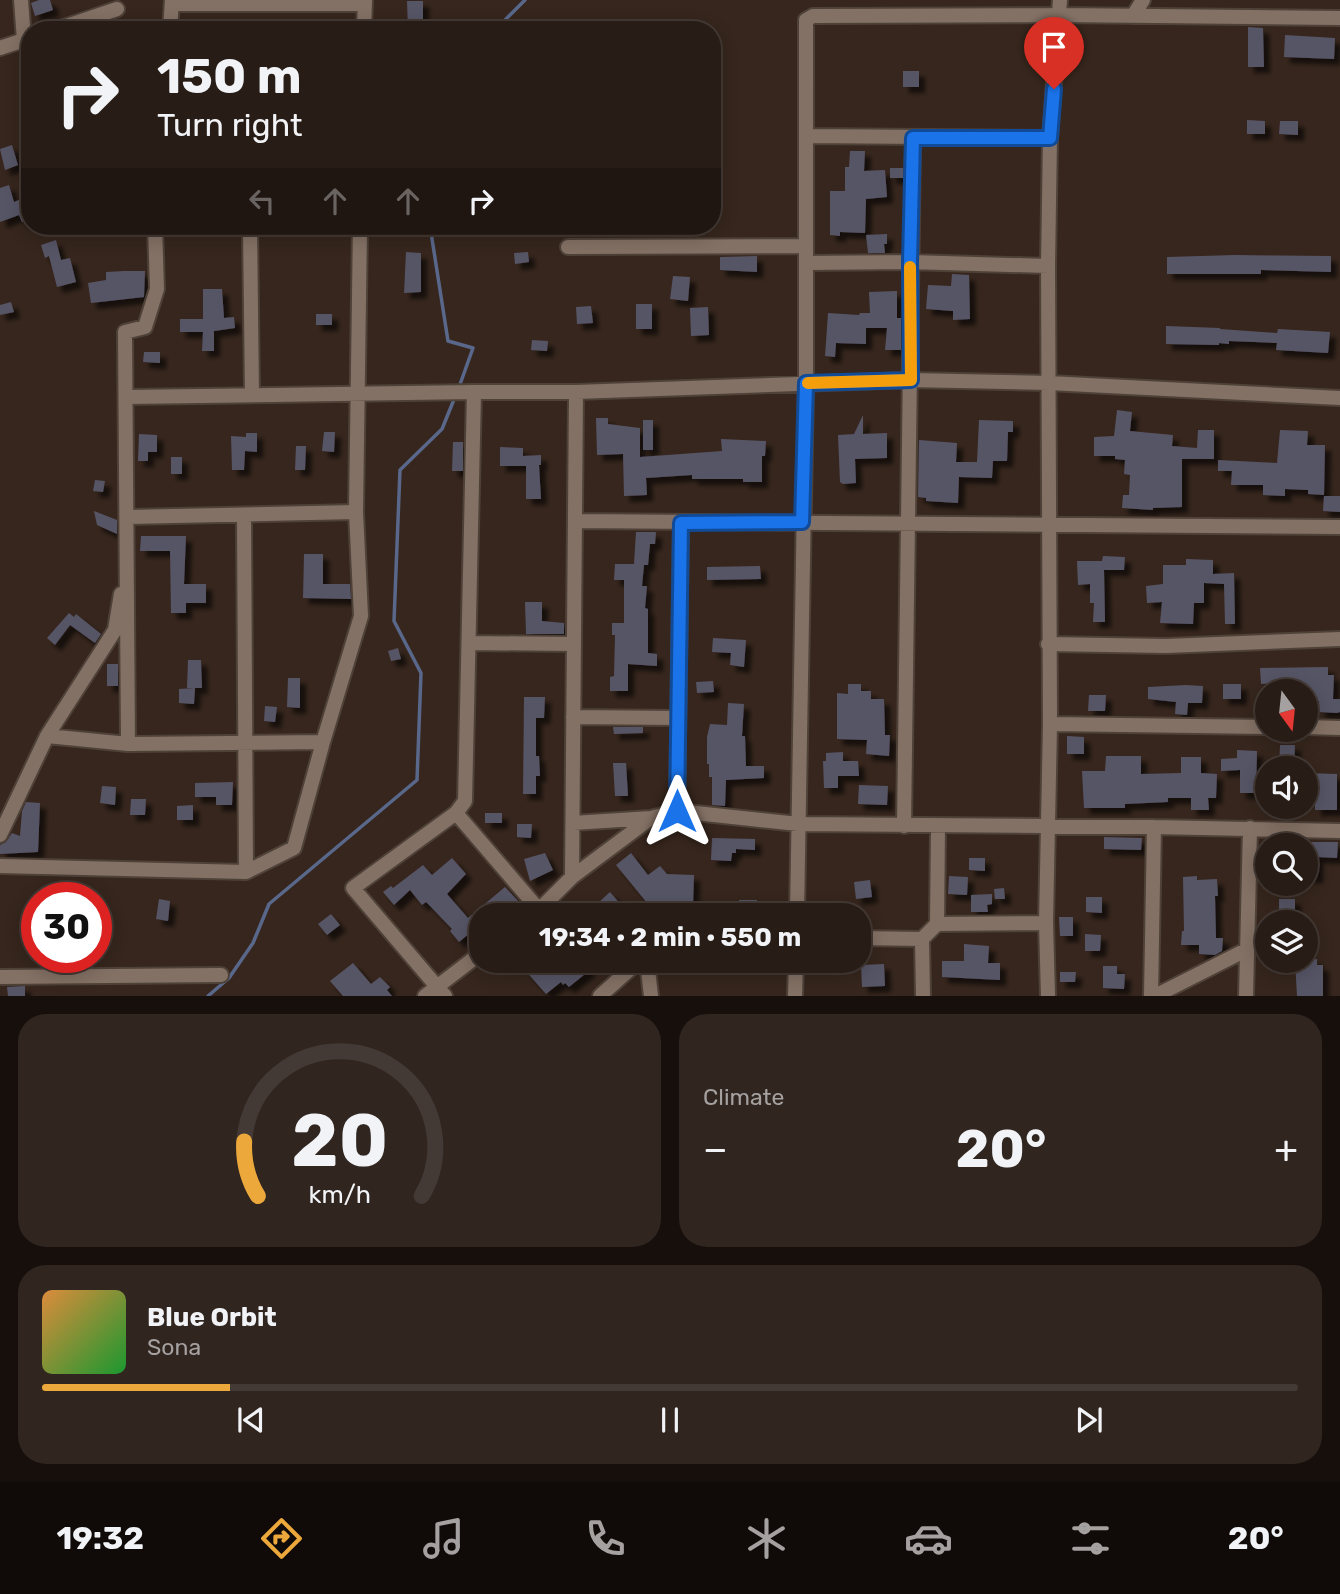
<!DOCTYPE html>
<meta charset="utf-8">
<style>
body{margin:0;font-family:Rubik,sans-serif;background:#30251f;color:#f1f3f6;height:100vh;display:flex;flex-direction:column;font-size:26px;white-space:nowrap}
*{box-sizing:border-box;margin:0}
p{font-size:23px;color:#a5a1a1}
.icon{flex:none;width:38px;height:38px;fill:none;stroke:currentColor;stroke-width:2;stroke-linecap:round;stroke-linejoin:round}
.map{position:relative;height:996px;overflow:hidden}
.drawer{display:flex;flex-direction:column;gap:18px;padding:18px;background:#160f0c;flex:1}
.drawer>*{flex:none}
.top-card{position:absolute;left:21px;top:21px;width:700px;height:214px;border-radius:28px;box-shadow:0 4px 18px #0003,0 0 0 2px #443a35;background:#281c16;color:#f1f3f6;overflow:hidden}
.needle{width:46px;rotate:165deg}
.buttons{position:absolute;left:1255px;top:679px;display:grid;gap:14px}
.buttons a{display:grid;place-items:center;width:63px;height:63px;border-radius:50%;background:#281c16;box-shadow:0 4px 18px #0003,0 0 0 2px #443a35;font-size:35px}
.speed{position:absolute;left:21px;top:882px;display:flex;gap:14px;font-size:35px;font-weight:700;text-align:center}
.speed>*{display:grid;place-content:center;width:91px;height:91px;border-radius:50%;background:#281c16;box-shadow:0 4px 18px #0003,0 0 0 2px #443a35;line-height:1}
.speed .limit{border:10px solid #d22;background:#fff;color:#111}
.pin{position:absolute;display:grid;place-items:center;width:60px;height:60px;color:#fff;margin:-72px -30px;border-radius:50% 50% 50% 0;rotate:-45deg;box-shadow:0 0 7px #0007}
.pin .icon{rotate:45deg}
.me{position:absolute;width:77px;margin:-38px;rotate:0deg;stroke-linejoin:round;filter:drop-shadow(0 0 5px #0008)}
.turn{display:flex;align-items:center;gap:24px;height:147px;padding:0 21px;font-size:32px}
.turn .icon{width:91px;height:91px;stroke-width:2.5}
.turn b{display:block;font-size:49px;line-height:60px}
.lanes{display:flex;align-items:center;height:66px;padding:0 21px;background:#0003;justify-content:center;gap:35px;direction:ltr}
.lanes .off{opacity:.35}
.big{font-size:52px;font-weight:700;line-height:1.1}
.drawer .tile{flex:1;display:flex;flex-direction:column;justify-content:center;gap:10px;min-width:0;padding:0 24px;border-radius:28px;background:#30251f}
.drawer .dial{align-items:center;gap:0}
.dial svg{height:182px;overflow:visible;fill:none;stroke:#443a35;stroke-width:7;stroke-linecap:round;text-anchor:middle}
.dial text{fill:#f1f3f6;stroke:none}
.song{display:flex;align-items:center;gap:21px}
.cover{width:84px;height:84px;border-radius:10px;background:linear-gradient(135deg,hsl(30 70% 55%),hsl(130 70% 35%))}
.played{height:7px;border-radius:4px;background:linear-gradient(90deg,#eda83b 15%,#443a35 15%)}
.keys{display:flex;justify-content:space-around;direction:ltr}
.heat{display:flex;justify-content:space-between;align-items:center;font-size:38px;direction:ltr}
.drawer .tiles{flex:1;display:grid;gap:18px;grid-template-columns:1fr 1fr}
.tile:last-child{grid-column:span 2}
.trip{position:absolute;left:469px;top:903px;width:402px;height:70px;border-radius:28px;background:#281c16;box-shadow:0 4px 18px #0003,0 0 0 2px #443a35;font-weight:700;line-height:70px;text-align:center}
.menu{display:flex;height:112px;justify-content:space-around;align-items:center;background:#100b09;color:#a5a1a1}
.menu .icon{width:49px;height:49px}
.menu .selected{color:#eda83b}
.menu b{font-size:32px;color:#f1f3f6}
.map>svg:first-child{display:block}
.lines{fill:none;stroke-linecap:round;stroke-linejoin:round}
.stream{stroke:#59688a;stroke-width:3.5}
.building{fill:#575466;filter:url(#shadow)}
.minor-casing{stroke:#4e4138;stroke-width:18}
.minor{stroke:#847165;stroke-width:14}
.route-casing{stroke:#114b97;stroke-width:18}
.route{stroke:#1a73e8;stroke-width:12}
.slow{stroke:#f59e0b;stroke-width:12}
</style>
<div class="map">
<svg width="1340" height="996" viewBox="0 0 1340 996">
<defs>
<filter id="shadow"><feDropShadow dx="6" dy="6" stdDeviation="2" flood-color="#0009"/></filter>
</defs>
<rect width="100%" height="100%" fill="#36261d"/>
<g class="lines">
<path class="stream" d="M495,30L525,0
M430,226L448,341L473,348L458,390
M208,996L229,978L253,943L269,904L417,780L421,673L394,621L400,470L442,429L455,397"/>
</g>
<path class="building" d="M39,0H50L53,10L35,16L31,3Z
M407,1H423V30H408Z
M315,19H326V30H316Z
M1248,27L1263,28L1264,67H1248Z
M1285,35L1335,38L1334,59L1284,57Z
M903,71H919V87H903Z
M1247,120L1265,121V134H1247Z
M1280,121H1298V135L1279,134Z
M12,145L18,165L5,170L0,149Z
M850,151H865L864,171L885,170L887,197L866,199L865,233L840,232V236L830,235V191H845V167H849Z
M890,168H903V178H890Z
M9,185L14,202L24,198L30,219L22,222L19,215L0,222V188Z
M887,234V244H884L885,253H868L866,235Z
M56,240L61,260L70,258L76,282L57,287L49,256L45,258L41,245Z
M406,252L421,253V292L404,293Z
M528,252L529,262L515,264L514,253Z
M1235,255L1331,256V272L1261,270V274H1167V257Z
M757,256V272L720,270V257Z
M124,271H145L144,297L91,303L88,283L106,280V272Z
M952,274L969,275L970,319L953,320V311L926,309L928,285L951,286Z
M673,276L690,277L688,301L670,299Z
M203,289H222L224,318L234,317L235,328L214,331V351H202L203,332H180V319H203Z
M897,291V318H901V350H885L887,328H866V344L836,343L835,357L825,356L828,313L859,315L860,313H870L869,292Z
M11,302L14,312L0,315V305Z
M636,304H652V329H636Z
M591,306L593,323L577,324L576,307Z
M708,307L709,335L691,336L690,308Z
M316,314H332V325H316Z
M1166,326L1220,328V329L1277,333L1278,329L1330,332L1328,353L1276,350L1277,343L1229,341V344L1219,343V345L1166,344Z
M532,340L548,341L547,351L531,350Z
M144,352H160V363L143,362Z
M1117,410L1132,412L1130,431L1173,435L1172,446L1197,448L1198,430H1214V459H1182V507L1153,508V510L1122,508L1123,495H1129L1130,475L1124,474L1125,460L1115,459V456H1094V437L1114,436Z
M863,415V434L887,433V458L855,459L856,483L843,484L840,482L838,435L854,434Z
M596,418H608V424L640,428V457L722,451L721,439L766,441L765,456H762V482H743V479H692V475L646,478L647,495L624,496L623,454L597,455Z
M643,420H653V450H643Z
M979,420L1013,421V432H1008L1007,461H993L992,478L959,477L958,503L926,501V498L918,497L919,440L957,443L956,462H977Z
M1280,430L1308,431L1307,445H1325L1324,495L1308,494V490L1285,489V496L1263,495V485H1231L1232,471H1218V460L1277,463Z
M324,432H335L334,452L322,451Z
M246,433H257V452L245,451L244,470H232L231,436L246,437Z
M139,434L157,435V452H148V461H138Z
M453,442H463V471H452Z
M296,446H306L305,470H295Z
M500,447L523,448V456L541,455V465H539L541,499H526V466H500Z
M171,457H182V474H171Z
M95,480L105,481L103,492L93,491Z
M1324,496H1340V512L1323,511Z
M94,511L117,520V534L97,525Z
M636,532H656L655,544H650L648,565H644L642,586H647L645,608L648,609V653L657,654V666L628,664V691H610V677L614,676L615,635H612V623H624V580H614L615,564H634Z
M141,536H186L184,584H206V603H186V613H171L170,551H140Z
M304,554H323V584H350L351,599L303,598Z
M1103,556L1125,557L1124,570H1104L1105,622H1093L1094,603H1090V584L1078,585L1077,561H1102Z
M1186,559L1213,560V574L1234,573L1235,624H1225L1224,584L1204,583V603H1194L1193,624L1160,623L1162,602L1147,603L1146,586L1163,584V565H1186Z
M760,566L761,579L707,580V567Z
M525,602H542V621L564,623V634H526Z
M69,613L74,617L76,614L101,634L95,643L70,625L55,645L47,638Z
M713,638L746,640L744,667L730,665L731,653L712,652Z
M398,648L401,659L391,661L388,651Z
M188,660H201L202,688H187Z
M107,664H118V686H107Z
M1328,667V675H1334L1333,699H1340V712L1337,713L1319,712V701H1306V691H1278V683L1261,684L1260,668Z
M288,678H300V708L287,707Z
M713,681L714,692L697,693L696,682Z
M848,684H861V691H871V699H884L885,735H890L889,756L866,754L867,740L837,739V693L848,694Z
M1223,684H1241V699H1223Z
M1186,685L1203,686L1202,703H1188L1187,715L1175,714L1176,702L1148,699V687Z
M195,688L194,704L179,703V689Z
M1089,695H1106L1105,711H1088Z
M524,697H545L544,718H536V756H539L540,776H536V794H523Z
M728,703L744,704L742,736H745L746,766H764V778L726,780L725,806L712,805V777H709V764H707V737L710,724L727,725Z
M265,706L277,707L275,722L264,721Z
M613,727H643V733L614,734Z
M1067,736L1084,737V754H1067Z
M1280,745H1295L1294,768H1279Z
M1237,750L1257,751L1256,793H1240V770L1221,771V759L1237,758Z
M843,752V761H858L859,776H838V788H824L823,761H826V753Z
M1106,756H1141V774L1181,773V757H1201V773L1217,774L1216,798H1208L1209,810H1191V798H1168V802L1125,804V808H1084L1082,771H1105Z
M613,763H626L628,796H615Z
M1306,773L1337,774V810H1315V791H1306Z
M233,782L232,805H216V797H195V783Z
M859,785L888,786L887,805L858,804Z
M102,786L116,787L115,805L100,803Z
M131,799H146L145,815H130Z
M26,802L40,803L38,852L0,854V845L6,842L12,833L20,836L22,811Z
M193,805V820H177V806Z
M485,813H502V823H485Z
M517,824H532L531,838L517,837Z
M1104,837L1142,838L1141,850L1104,849Z
M712,838L755,839V850L736,849V853H732L731,861L711,860Z
M1306,842H1338L1337,858L1317,857V877H1306Z
M545,853L553,870L530,881L524,859Z
M631,853L648,875L660,866L667,874L694,875L693,906L674,905L661,915H657L616,865Z
M452,858L466,874L447,894L468,918L505,887L521,904L507,915H481V924L459,942L450,931L452,929L430,906L426,902L422,905L410,890L394,905L383,892L391,886L393,888L423,865L432,875Z
M969,858H985V871L969,870Z
M949,876L968,877L967,895L948,894Z
M1197,876V880L1217,879L1218,896H1215L1216,938H1223L1222,951L1215,955L1199,954V945H1181L1182,931H1184L1183,877Z
M870,880L872,897L856,899L854,882Z
M1004,888L1005,899H995L994,889Z
M610,892L622,906L619,909L624,915H608L598,903Z
M992,894V904L987,905L988,912H971V895Z
M1086,897H1102V913L1086,912Z
M159,899L170,901L168,921L156,919Z
M1279,899H1295V922H1279Z
M739,900H757V911H739Z
M331,914L340,925L327,935L318,924Z
M1059,917H1073V936H1060Z
M1085,934L1101,935L1100,951H1085Z
M964,944L989,946L988,963H1000V980L942,977V961H964Z
M1317,959V965H1323V996H1297L1295,961Z
M533,961H581L590,970L569,987L565,983L563,985L561,982L546,994L524,969Z
M353,963L371,984L380,977L390,987L387,990L392,996H343L330,981Z
M884,964L885,986L862,987L861,965Z
M1103,966H1117V974H1125L1124,989L1103,988Z
M1060,972H1076L1075,982H1060Z
M25,986V996H8L7,987Z"/>
<g class="lines">
<g class="minor-casing">
<path id="minor" d="M21,0L24,40
M172,4H365
M1133,16L1143,0
M55,30L117,9
M170,30L172,0
M364,30L365,0
M0,48L30,38
M806,136L1050,138
M250,226L252,395
M568,247L806,246
M806,263L910,262L1048,266
M127,397L474,392H576L910,380L1049,383L1340,398
M128,517L356,512
M575,521L1340,527
M681,523L677,811L798,824L1154,827L1340,831
M469,643L574,644
M1048,644L1166,646L1340,639
M573,717L678,718
M1050,724L1267,727
M1306,727L1340,728
M47,736L128,744L323,742
M128,744L125,332L145,327L157,289L155,226
M456,813L540,911
M573,823L651,818L677,811
M904,826L913,138
M0,835L47,736L115,630L121,594
M0,866L246,872L244,515
M246,872L294,848L323,742L361,616L356,512L360,226
M572,877L576,392
M534,915L572,877L651,818
M797,915L806,383V20L813,16L1060,15L1340,18
M937,924L938,826
M859,938L922,939L937,924L1046,923
M922,939L923,996
M647,961L651,996
M0,977L221,975
M425,996L481,953
M445,996L353,888L456,813L465,801L474,392
M600,996L639,961
M795,996L796,961
M1048,996L1046,923L1050,724L1048,266L1050,138L1060,0
M1151,996L1154,827
M1155,996L1246,950
M1246,996L1250,828"/>
</g>
<use href="#minor" class="minor"/>
</g>
<g class="lines">
<g class="route-casing">
<path id="route" d="M677,811L681,523L802,522L806,383L911,380L910,262L913,138H1050L1054,89"/>
</g>
<use href="#route" class="route"/>
<path class="slow" d="M808,383L911,380L910,267"/>
</g>
</svg>
<div class="buttons">
<a><svg class="needle" viewBox="-14 -14 28 28"><path d="M0-13l5 13h-10z" fill="#e53935"/><path d="M0 13l5-13h-10z" fill="#a5a1a1"/></svg></a>
<a><svg class="icon" aria-label="sound" viewBox="0 0 24 24"><path d="M4 9h4l5-4v14l-5-4H4zM17 9q2 3 0 6"/></svg></a>
<a><svg class="icon" aria-label="search" viewBox="0 0 24 24"><circle cx="10" cy="10" r="6"/><path d="M15 15l6 6"/></svg></a>
<a><svg class="icon" aria-label="layers" viewBox="0 0 24 24"><path d="M12 4l9 5-9 5-9-5zM3 14l9 5 9-5"/></svg></a>
</div>
<div class="speed"><div class="limit">30</div></div>
<div class="pin" style="left:1054px;top:89px;background:#d93025"><svg class="icon" aria-label="arrive" viewBox="0 0 24 24"><path d="M6 21V4h12l-3 4 3 4H6"/></svg></div>
<svg class="me" style="left:677px;top:811px" viewBox="-20 -20 40 40"><path d="M0-17L14 15 0 8-14 15z" fill="#1a73e8" stroke="#fff" stroke-width="4"/></svg>
<div class="trip">19:34 · 2 min · 550 m</div>
<div class="top-card">
<div class="turn"><svg class="icon" aria-label="right" viewBox="0 0 24 24"><path d="M7 20v-9h11M14 6l5 5-5 5"/></svg><div><b>150 m</b>Turn right</div></div>
<div class="lanes"><svg class="icon off" aria-label="left" viewBox="0 0 24 24"><path d="M17 20v-9H6M10 6l-5 5 5 5"/></svg><svg class="icon off" aria-label="ahead" viewBox="0 0 24 24"><path d="M12 20V5M6 11l6-6 6 6"/></svg><svg class="icon off" aria-label="ahead" viewBox="0 0 24 24"><path d="M12 20V5M6 11l6-6 6 6"/></svg><svg class="icon" aria-label="right" viewBox="0 0 24 24"><path d="M7 20v-9h11M14 6l5 5-5 5"/></svg></div>
</div>
</div>
<section class="drawer">
<div class="tiles">
<div class="tile dial"><svg viewBox="0 0 100 80">
<path d="M14 69A42 42 0 1 1 86 69"/>
<path d="M14 69A42 42 0 0 1 8 45" stroke="#eda83b"/>
<text x="50" y="56" font-size="32" font-weight="700">20</text>
<text x="50" y="72" font-size="11">km/h</text>
</svg></div>
<div class="tile"><p>Climate</p>
<div class="heat"><a>−</a><b class="big">20°</b><a>+</a></div>
</div>
<div class="tile">
<div class="song"><i class="cover"></i><div><b>Blue Orbit</b><p>Sona</p></div></div>
<div class="played"></div>
<div class="keys"><svg class="icon" aria-label="previous" viewBox="0 0 24 24"><path d="M18 5L8 12l10 7zM5 5v14"/></svg><svg class="icon" aria-label="pause" viewBox="0 0 24 24"><path d="M8 5v14M16 5v14"/></svg><svg class="icon" aria-label="next" viewBox="0 0 24 24"><path d="M6 5l10 7-10 7zM19 5v14"/></svg></div>
</div>
</div>
</section>
<nav class="menu">
<b>19:32</b>
<svg class="icon selected" aria-label="directions" viewBox="0 0 24 24"><path d="M12 3l9 9-9 9-9-9zM9 14v-3h6M13 9l2 2-2 2"/></svg>
<svg class="icon" aria-label="music" viewBox="0 0 24 24"><path d="M9 18V5l10-2v13"/><circle cx="6" cy="18" r="3"/><circle cx="16" cy="16" r="3"/></svg>
<svg class="icon" aria-label="phone" viewBox="0 0 24 24"><path d="M5 4h4l2 5-3 2q2 4 5 5l2-3 5 2v4C11 20 4 13 5 4z"/></svg>
<svg class="icon" aria-label="climate" viewBox="0 0 24 24"><path d="M12 3v18M4 7l16 10M4 17L20 7"/></svg>
<svg class="icon" aria-label="car" viewBox="0 0 24 24"><path d="M5 17H2v-5l4-1 3-4h7l3 4 3 1v5h-3M9 17h6M6 11h13"/><circle cx="7" cy="17" r="2"/><circle cx="17" cy="17" r="2"/></svg>
<svg class="icon" aria-label="filters" viewBox="0 0 24 24"><path d="M4 7h16M4 17h16"/><circle cx="9" cy="7" r="2"/><circle cx="15" cy="17" r="2"/></svg>
<b>20°</b>
</nav>
